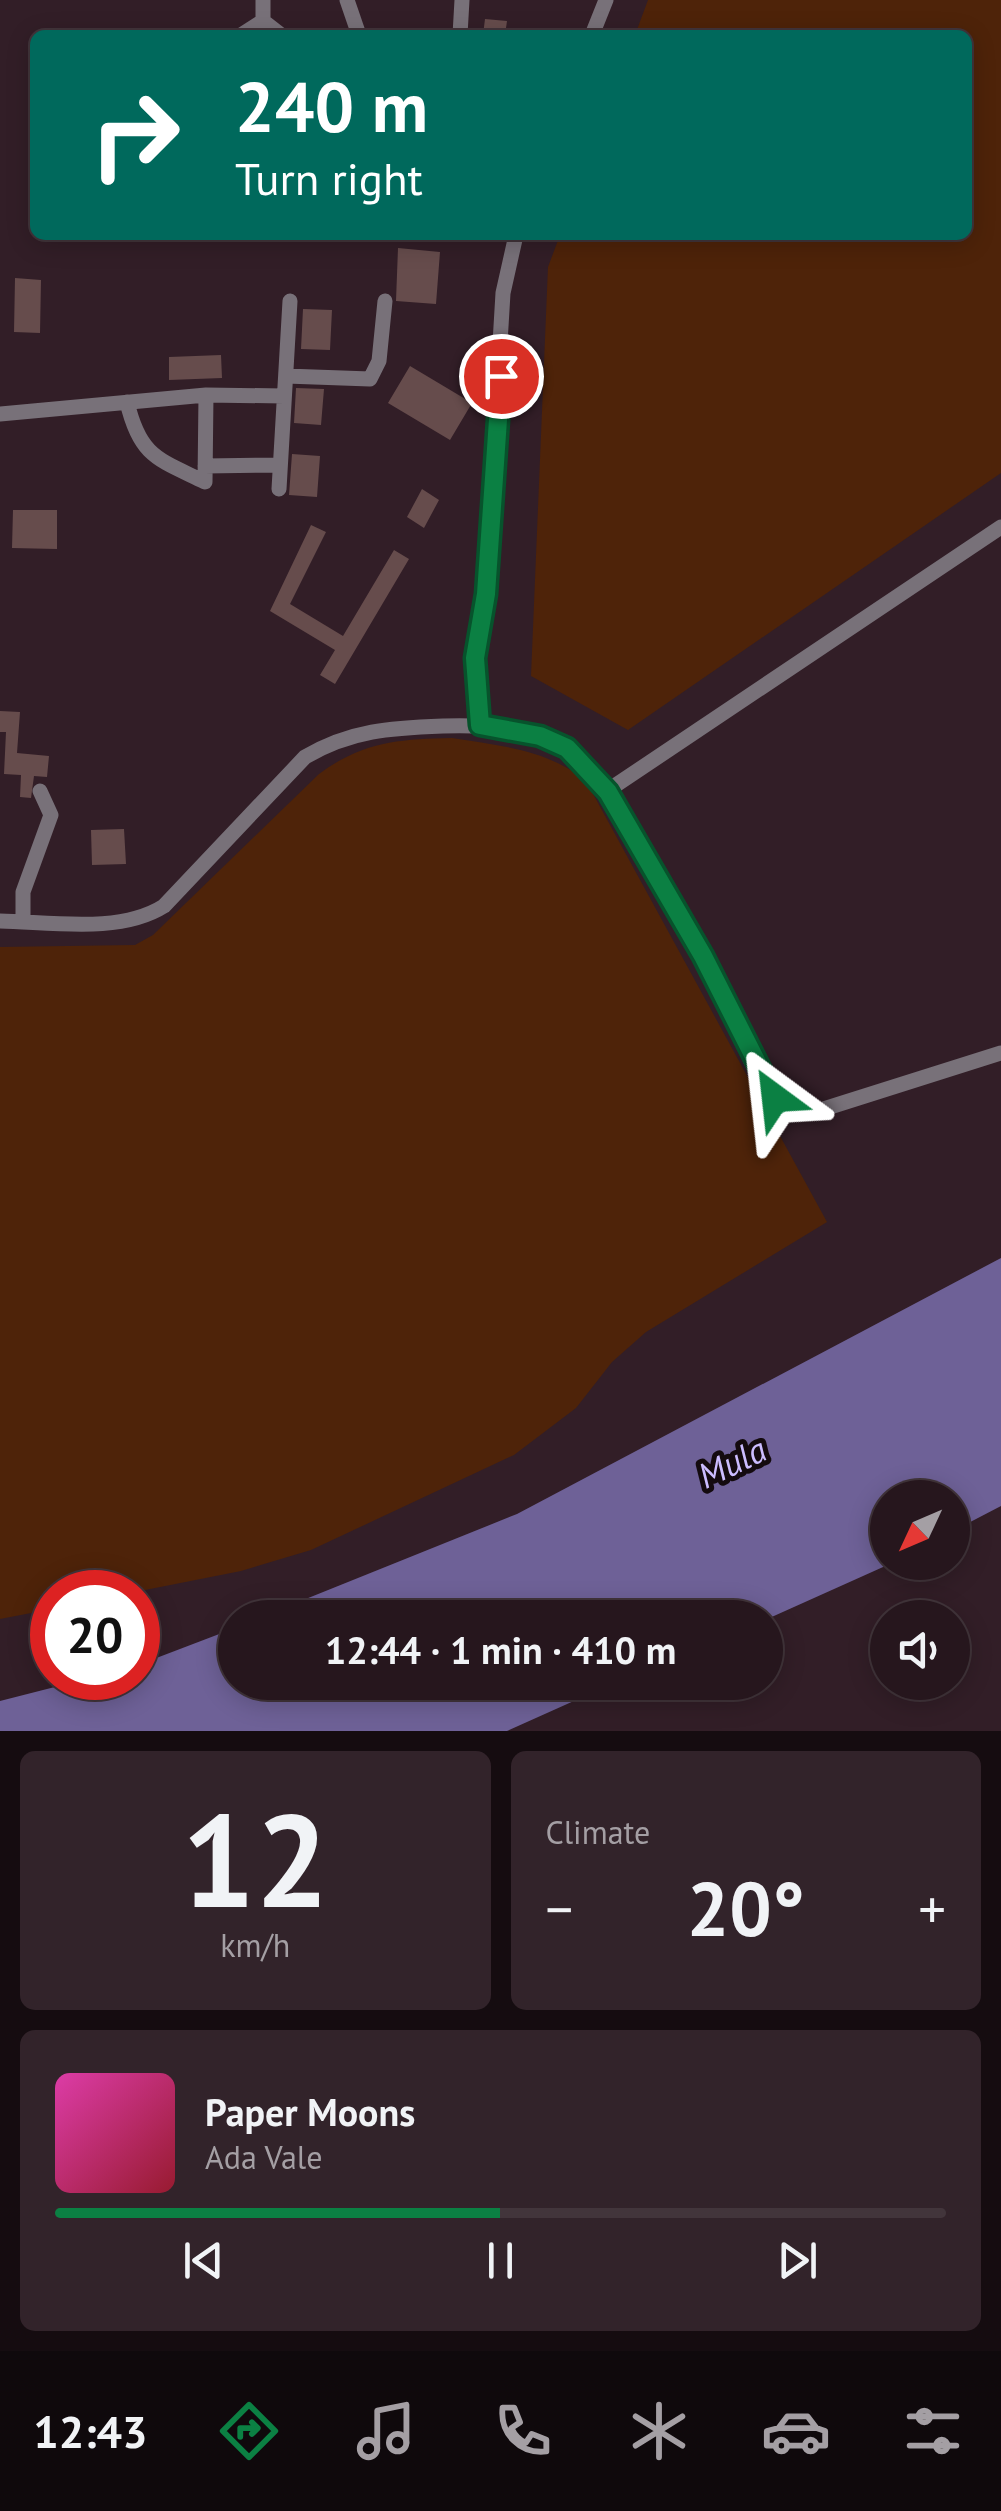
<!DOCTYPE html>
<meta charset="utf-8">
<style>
body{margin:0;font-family:"PT Sans",sans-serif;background:#32232a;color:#f1f3f6;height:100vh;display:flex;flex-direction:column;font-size:38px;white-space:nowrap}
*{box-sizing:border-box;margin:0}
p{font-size:32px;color:#a49fa4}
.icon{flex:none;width:55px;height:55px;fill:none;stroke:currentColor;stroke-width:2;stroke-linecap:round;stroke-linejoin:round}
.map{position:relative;height:1731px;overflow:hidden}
.panel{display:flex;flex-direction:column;gap:20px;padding:20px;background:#150c10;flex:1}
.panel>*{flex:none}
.hud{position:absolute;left:30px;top:30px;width:942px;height:210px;border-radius:15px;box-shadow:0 5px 25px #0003,0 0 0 2px #42353b;background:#00695c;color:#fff;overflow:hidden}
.needle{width:65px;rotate:226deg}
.buttons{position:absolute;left:870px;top:1480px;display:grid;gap:20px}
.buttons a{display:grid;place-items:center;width:100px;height:100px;border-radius:50%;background:#26161d;box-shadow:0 5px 25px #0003,0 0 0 2px #42353b;font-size:50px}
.speed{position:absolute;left:30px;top:1570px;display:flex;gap:20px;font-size:50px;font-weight:700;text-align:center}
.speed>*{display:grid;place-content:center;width:130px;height:130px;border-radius:50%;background:#26161d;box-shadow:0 5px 25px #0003,0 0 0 2px #42353b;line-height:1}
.speed .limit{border:15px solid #d22;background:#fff;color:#111}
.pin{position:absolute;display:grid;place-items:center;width:85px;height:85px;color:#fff;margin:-42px;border:5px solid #fff;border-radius:50%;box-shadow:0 2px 10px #0007}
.me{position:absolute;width:110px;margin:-55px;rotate:330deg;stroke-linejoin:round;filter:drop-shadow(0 0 8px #0008)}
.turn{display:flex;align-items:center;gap:35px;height:210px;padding:0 40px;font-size:45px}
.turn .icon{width:130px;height:130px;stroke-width:2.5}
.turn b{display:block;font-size:70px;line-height:85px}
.big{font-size:75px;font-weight:600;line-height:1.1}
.panel .card{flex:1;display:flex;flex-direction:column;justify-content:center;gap:15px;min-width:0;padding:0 35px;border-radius:15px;background:#32232a}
.panel .dial{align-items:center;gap:0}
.dial b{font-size:130px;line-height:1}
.song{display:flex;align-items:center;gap:30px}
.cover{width:120px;height:120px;border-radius:15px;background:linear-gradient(135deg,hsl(320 70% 55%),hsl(350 70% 35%))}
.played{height:10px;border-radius:5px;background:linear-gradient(90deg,#0b8043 50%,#42353b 50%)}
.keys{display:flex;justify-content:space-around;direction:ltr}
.heat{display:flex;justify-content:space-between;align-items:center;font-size:55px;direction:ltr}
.panel .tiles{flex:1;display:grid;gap:20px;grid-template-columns:1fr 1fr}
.card:last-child{grid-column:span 2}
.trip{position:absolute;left:218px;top:1600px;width:565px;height:100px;border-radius:50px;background:#26161d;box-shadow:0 5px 25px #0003,0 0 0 2px #42353b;font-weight:600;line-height:100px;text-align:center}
.dock{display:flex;height:160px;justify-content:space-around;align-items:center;background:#0f090c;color:#a49fa4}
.dock .icon{width:70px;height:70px}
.dock .active{color:#0b8043}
.dock b{font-size:45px;color:#f1f3f6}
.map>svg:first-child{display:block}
.green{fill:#4e2309}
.water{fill:#6e6197}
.building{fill:#664c4c}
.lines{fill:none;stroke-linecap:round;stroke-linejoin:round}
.minor{stroke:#787179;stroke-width:15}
.route-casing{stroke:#07532c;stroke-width:25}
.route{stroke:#0b8043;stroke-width:18}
.labels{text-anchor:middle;stroke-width:10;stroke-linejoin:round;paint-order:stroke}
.water-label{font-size:35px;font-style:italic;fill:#ccbdff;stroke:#140b0f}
</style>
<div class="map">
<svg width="1001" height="1731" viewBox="0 0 1001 1731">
<rect width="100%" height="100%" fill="#321e27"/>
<path class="green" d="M648,0H1001V473L628,730L531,676L548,267L560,235H968V35H635Z
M452,738C501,746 547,749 586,781L827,1222L646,1332L612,1362L576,1408L514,1455L311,1550L241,1571L135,1592H52V1609L0,1619V947L135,945L153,935L319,774C362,742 399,739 452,738Z"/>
<path class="water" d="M1001,1258V1506L953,1531L952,1498H888V1562L892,1563L765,1620L261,1617L517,1514Z
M235,1628V1682L614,1683L507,1731H0V1701L90,1678H138V1665Z"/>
<path class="building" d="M485,19L507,21L505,35H483Z
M398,248L440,252L436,304L396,301Z
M15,278L41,280L40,333L14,332Z
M303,309L332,310L330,350L301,349Z
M221,355L222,378L169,380V357Z
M410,366L472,403L450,440L388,403Z
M296,388L324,389L321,425L294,423Z
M292,454L320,456L317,497L289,495Z
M422,489L439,500L424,528L407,517Z
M13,510H57V549L12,548Z
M311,525L326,532L290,604L343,636L394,550L409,559L335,684L320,675L335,650L270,611Z
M0,711L20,712L17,753L49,756L47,777L34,776L31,798L20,797L21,775L4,774L6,732H0Z
M124,829L126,864L92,865L91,830Z"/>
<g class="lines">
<path class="minor" d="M263,0V21
M347,0L359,35
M263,21L281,35
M241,35L263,21
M460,35L462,0
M592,35L606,0
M286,376L370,379L379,361L385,301
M127,402C140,457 158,459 205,482L206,395
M0,414L206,395L284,396
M205,466L280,465
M279,489L290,301
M480,725L475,658L485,594L503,293L516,235
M607,791L1001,527
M0,921C51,922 120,934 164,906L305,757C351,730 391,728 443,726C482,725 535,726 569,749C617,782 702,954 730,1013C743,1039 754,1079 776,1099C787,1109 798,1110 811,1113L1001,1053
M23,921V892L51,815L40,791"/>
</g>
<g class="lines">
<g class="route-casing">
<path id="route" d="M501,376L486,594L475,658L480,725L540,736L567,748L608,792L703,956L775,1098"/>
</g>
<use href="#route" class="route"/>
</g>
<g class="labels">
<g class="water-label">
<text transform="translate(732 1463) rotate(-26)" y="12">Mula</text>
</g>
</g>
</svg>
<div class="buttons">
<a><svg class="needle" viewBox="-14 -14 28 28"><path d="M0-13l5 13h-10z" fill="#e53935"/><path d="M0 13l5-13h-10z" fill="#a49fa4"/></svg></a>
<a><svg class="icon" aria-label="sound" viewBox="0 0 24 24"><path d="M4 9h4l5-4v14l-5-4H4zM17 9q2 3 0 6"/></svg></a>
</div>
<div class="speed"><div class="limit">20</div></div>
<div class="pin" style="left:501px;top:376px;background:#d93025"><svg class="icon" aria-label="arrive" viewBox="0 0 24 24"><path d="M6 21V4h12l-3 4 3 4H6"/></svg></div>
<svg class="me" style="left:775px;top:1098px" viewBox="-20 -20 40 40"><path d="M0-17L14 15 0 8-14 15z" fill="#0b8043" stroke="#fff" stroke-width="4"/></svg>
<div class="trip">12:44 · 1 min · 410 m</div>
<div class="hud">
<div class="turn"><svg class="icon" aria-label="right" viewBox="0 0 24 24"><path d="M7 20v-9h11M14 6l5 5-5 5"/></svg><div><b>240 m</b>Turn right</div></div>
</div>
</div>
<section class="panel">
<div class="tiles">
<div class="card dial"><b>12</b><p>km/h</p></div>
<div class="card"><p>Climate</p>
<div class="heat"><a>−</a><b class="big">20°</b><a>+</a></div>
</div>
<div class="card">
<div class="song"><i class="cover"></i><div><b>Paper Moons</b><p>Ada Vale</p></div></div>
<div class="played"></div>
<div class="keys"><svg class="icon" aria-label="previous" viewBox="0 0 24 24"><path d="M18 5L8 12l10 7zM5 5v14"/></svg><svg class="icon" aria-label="pause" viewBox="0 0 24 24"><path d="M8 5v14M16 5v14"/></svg><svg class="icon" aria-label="next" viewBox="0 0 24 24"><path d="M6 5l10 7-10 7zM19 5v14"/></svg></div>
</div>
</div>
</section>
<nav class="dock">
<b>12:43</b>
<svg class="icon active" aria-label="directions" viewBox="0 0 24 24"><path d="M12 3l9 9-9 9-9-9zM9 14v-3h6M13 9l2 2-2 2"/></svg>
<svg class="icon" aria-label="music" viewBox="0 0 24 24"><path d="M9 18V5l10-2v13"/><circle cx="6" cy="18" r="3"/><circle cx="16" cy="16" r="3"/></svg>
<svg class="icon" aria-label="phone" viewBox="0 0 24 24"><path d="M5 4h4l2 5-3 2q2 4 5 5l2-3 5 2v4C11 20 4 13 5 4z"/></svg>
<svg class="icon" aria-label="climate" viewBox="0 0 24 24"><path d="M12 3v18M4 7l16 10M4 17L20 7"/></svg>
<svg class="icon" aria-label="car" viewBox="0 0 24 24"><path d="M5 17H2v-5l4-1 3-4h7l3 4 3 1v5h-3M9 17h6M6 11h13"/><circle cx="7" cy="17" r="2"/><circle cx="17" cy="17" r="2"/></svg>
<svg class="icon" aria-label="filters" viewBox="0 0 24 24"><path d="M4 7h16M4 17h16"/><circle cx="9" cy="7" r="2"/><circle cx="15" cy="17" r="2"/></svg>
</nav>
